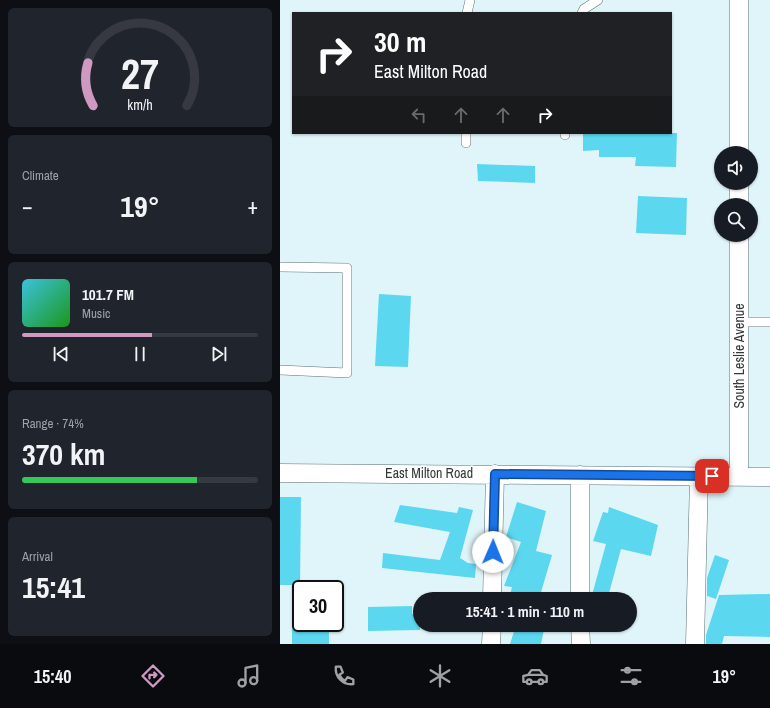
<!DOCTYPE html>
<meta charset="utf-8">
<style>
body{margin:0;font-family:"Archivo Narrow",sans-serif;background:#20242c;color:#f1f3f6;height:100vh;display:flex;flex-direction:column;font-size:15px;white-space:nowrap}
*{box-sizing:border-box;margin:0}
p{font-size:13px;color:#9ea1a6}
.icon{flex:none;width:22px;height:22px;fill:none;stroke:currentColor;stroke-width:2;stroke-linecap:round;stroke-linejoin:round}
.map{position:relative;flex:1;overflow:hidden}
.side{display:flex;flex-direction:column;gap:8px;padding:8px;background:#0d0f14;width:280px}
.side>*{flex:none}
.hud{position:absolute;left:12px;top:12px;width:380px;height:122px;border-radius:0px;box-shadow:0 1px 3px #0004;background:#202124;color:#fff;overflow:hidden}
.tools{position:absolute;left:434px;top:146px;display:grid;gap:8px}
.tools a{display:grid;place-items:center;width:44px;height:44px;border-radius:50%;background:#171b24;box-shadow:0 1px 3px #0004;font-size:20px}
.speed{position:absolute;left:12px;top:580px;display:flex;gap:8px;font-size:20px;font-weight:700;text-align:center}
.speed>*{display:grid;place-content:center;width:52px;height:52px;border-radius:50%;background:#171b24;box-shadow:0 1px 3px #0004;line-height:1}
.speed .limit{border:2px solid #111;border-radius:6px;background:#fff;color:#111}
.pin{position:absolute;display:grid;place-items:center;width:34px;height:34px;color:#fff;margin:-17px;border-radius:8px;box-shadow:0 2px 6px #0006}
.me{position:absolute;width:44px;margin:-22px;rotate:1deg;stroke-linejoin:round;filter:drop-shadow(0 0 3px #0008)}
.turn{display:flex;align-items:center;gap:14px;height:84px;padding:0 16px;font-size:18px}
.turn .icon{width:52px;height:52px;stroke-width:2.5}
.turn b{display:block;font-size:28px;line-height:34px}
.lanes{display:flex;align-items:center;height:38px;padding:0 16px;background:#0003;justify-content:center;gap:20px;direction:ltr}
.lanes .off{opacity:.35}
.big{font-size:30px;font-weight:700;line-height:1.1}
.side .widget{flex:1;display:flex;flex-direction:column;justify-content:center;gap:6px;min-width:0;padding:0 14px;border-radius:6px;background:#20242c}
.side .dial{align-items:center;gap:0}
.dial svg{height:104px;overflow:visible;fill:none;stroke:#363941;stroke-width:7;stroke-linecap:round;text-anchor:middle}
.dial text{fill:#f1f3f6;stroke:none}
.song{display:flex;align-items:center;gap:12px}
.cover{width:48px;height:48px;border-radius:6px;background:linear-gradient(135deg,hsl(190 70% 55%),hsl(120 70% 35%))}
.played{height:4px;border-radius:2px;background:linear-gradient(90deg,#cf99c2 55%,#363941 55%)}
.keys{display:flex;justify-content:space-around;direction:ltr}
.heat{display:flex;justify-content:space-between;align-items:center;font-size:22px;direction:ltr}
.charge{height:6px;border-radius:3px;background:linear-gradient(90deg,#34c759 74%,#363941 0)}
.trip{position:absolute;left:133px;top:592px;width:224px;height:40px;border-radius:20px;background:#171b24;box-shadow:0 1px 3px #0004;font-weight:700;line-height:40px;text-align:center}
.tabs{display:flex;height:64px;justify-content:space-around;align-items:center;background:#090b0e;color:#9ea1a6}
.tabs .icon{width:28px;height:28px}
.tabs .selected{color:#cf99c2}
.tabs b{font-size:18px;color:#f1f3f6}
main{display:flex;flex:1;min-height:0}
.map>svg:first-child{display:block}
.building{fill:#5bd7ef}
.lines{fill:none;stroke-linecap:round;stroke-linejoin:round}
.service-casing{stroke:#5d7074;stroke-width:10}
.minor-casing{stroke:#5d7074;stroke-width:19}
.service{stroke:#fff;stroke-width:9}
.minor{stroke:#fff;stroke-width:18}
.route-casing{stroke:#114b97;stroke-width:10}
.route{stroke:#1a73e8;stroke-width:7}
.labels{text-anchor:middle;stroke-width:3;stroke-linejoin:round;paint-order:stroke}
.street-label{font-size:14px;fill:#31393b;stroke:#fff}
</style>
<main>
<section class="side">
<div class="widget dial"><svg viewBox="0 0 100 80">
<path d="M14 69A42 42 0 1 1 86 69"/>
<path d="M14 69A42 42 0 0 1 10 36" stroke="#cf99c2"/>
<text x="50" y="56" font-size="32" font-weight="700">27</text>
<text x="50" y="72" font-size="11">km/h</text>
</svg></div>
<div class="widget"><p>Climate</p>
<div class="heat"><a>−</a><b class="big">19°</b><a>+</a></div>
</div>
<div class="widget">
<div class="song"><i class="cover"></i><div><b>101.7 FM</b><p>Music</p></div></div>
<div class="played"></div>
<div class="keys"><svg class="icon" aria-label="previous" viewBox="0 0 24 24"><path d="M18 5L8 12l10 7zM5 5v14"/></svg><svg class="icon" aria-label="pause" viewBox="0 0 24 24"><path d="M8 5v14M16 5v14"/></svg><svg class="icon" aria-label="next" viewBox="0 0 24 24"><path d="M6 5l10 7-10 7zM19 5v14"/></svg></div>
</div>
<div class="widget"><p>Range · 74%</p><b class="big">370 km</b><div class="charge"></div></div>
<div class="widget"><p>Arrival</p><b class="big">15:41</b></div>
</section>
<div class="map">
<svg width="490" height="644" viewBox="0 0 490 644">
<rect width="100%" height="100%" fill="#e0f5fa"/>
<path class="building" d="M303,133H397L396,167L355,166L356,157H319V150L303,151Z
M197,164L255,166V183L198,181Z
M358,196L407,198L406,235L356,233Z
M99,294L131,296L128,367L95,366Z
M0,497H21L20,585H0Z
M237,502L266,511L256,551L272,555L259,599H229L232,587L224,586L241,542L226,537Z
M120,505L177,513L179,507L193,510L180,558L188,563L196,564L195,578L102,568L103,553L160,560L170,532L114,522Z
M329,507L378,525L371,556L341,549L328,597L312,595L326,544L313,541L323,512L328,513Z
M435,555L449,560L436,599L427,596V578Z
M490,594V637L444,636L442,644H426V635L439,595Z
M132,606V614H140V630L88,631V607Z
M236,625H265L261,644H230Z
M12,626L49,627V644H12Z"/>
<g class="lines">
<g class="service-casing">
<path id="service" d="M187,13L190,0
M302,13L304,9L318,0
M285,135V133
M186,143V133
M0,267L67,268V373L0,370
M459,322H490"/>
</g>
<g class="minor-casing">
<path id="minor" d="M459,153V0
M459,205V183
M0,473L490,477
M300,475V599
M459,476V235
M212,599L215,474
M300,625L301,644
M211,644L212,625
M415,644L419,476"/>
</g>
<use href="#service" class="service"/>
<use href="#minor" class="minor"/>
</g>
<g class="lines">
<g class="route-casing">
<path id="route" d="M213,552L215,474L432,476"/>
</g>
<use href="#route" class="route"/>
</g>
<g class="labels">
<g class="street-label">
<text transform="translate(459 356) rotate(-90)" y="5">South Leslie Avenue</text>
<text x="149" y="478">East Milton Road</text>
</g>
</g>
</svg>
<div class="tools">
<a><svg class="icon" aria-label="sound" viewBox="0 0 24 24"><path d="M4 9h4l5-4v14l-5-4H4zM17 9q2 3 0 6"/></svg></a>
<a><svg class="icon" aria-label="search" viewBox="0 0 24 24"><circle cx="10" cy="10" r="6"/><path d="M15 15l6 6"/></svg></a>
</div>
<div class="speed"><div class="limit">30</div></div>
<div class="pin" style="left:432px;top:476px;background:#d93025"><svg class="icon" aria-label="arrive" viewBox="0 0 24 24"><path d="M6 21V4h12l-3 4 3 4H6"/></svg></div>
<svg class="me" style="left:213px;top:552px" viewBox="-20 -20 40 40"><circle r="19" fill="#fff"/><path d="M0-13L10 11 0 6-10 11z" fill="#1a73e8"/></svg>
<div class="trip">15:41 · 1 min · 110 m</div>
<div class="hud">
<div class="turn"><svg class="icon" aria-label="right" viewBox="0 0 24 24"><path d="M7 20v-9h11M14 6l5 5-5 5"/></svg><div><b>30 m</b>East Milton Road</div></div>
<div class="lanes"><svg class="icon off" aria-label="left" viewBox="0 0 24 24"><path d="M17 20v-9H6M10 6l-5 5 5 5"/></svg><svg class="icon off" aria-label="ahead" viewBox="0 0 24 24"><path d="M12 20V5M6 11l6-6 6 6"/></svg><svg class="icon off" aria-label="ahead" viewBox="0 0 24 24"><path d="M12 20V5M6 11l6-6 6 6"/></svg><svg class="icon" aria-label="right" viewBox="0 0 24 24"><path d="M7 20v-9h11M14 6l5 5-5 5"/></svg></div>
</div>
</div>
</main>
<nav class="tabs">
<b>15:40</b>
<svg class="icon selected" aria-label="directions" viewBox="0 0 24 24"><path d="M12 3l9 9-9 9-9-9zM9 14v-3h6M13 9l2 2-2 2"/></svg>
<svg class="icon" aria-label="music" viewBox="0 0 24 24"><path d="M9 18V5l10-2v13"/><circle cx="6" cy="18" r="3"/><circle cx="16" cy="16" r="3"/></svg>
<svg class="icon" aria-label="phone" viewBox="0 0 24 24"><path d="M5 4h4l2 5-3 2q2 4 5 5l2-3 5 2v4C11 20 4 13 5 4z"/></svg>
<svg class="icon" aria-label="climate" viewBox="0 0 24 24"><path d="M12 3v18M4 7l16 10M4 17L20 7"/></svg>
<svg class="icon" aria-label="car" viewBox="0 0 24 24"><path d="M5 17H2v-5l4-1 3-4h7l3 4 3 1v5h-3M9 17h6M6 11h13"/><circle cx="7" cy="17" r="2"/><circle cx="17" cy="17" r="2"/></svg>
<svg class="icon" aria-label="filters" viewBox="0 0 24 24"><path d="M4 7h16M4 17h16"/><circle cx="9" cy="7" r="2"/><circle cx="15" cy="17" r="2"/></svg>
<b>19°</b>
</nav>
